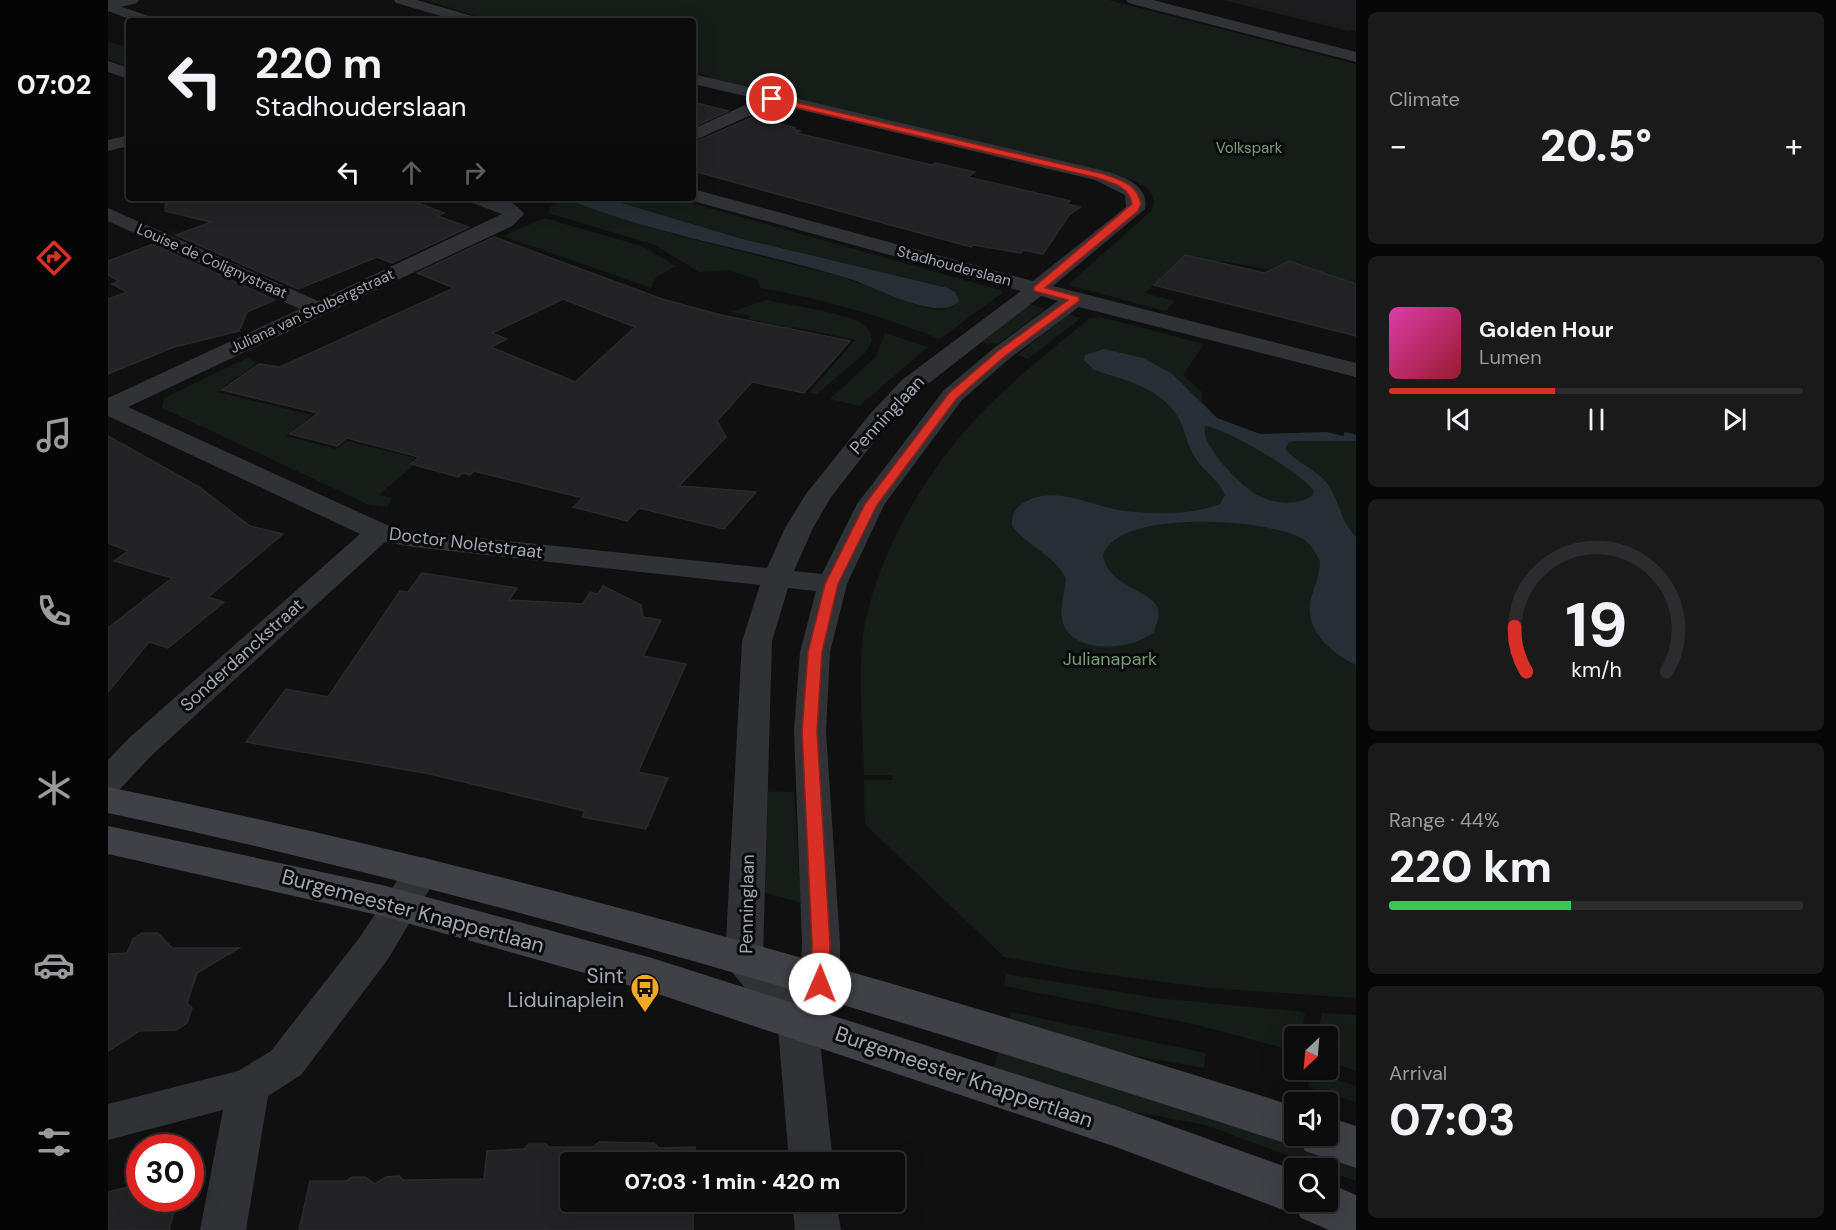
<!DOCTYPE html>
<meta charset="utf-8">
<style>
body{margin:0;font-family:"DM Sans",sans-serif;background:#1a1a1b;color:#f1f3f6;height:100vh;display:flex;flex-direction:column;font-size:22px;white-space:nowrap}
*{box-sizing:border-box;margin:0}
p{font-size:20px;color:#9a9b9d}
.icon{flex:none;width:33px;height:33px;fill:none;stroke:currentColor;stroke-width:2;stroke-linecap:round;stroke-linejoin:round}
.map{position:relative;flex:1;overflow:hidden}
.drawer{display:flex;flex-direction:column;gap:12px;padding:12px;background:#070707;width:480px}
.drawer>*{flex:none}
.top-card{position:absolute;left:18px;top:18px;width:570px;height:183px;border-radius:6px;box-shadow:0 6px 24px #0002,0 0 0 2px #2c2c2e;background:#0c0c0d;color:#f1f3f6;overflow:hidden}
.needle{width:39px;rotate:206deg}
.tools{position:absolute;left:1176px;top:1026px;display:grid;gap:12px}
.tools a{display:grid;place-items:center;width:54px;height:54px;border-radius:6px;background:#0c0c0d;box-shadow:0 6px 24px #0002,0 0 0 2px #2c2c2e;font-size:30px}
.speed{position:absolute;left:18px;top:1134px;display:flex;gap:12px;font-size:30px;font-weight:700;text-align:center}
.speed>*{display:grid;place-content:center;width:78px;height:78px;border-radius:50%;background:#0c0c0d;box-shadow:0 6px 24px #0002,0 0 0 2px #2c2c2e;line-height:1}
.speed .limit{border:9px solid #d22;background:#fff;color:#111}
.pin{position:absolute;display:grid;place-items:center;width:51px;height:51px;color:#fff;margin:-26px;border:3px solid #fff;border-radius:50%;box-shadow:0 2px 6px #0007}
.me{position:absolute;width:66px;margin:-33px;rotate:1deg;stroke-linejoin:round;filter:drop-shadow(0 0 4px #0008)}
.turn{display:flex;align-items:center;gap:21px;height:126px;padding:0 30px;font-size:27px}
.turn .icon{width:78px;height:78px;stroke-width:2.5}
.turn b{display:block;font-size:42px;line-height:51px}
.lanes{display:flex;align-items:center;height:57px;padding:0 30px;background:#0003;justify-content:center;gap:30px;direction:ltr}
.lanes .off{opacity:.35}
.big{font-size:45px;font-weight:800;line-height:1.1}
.drawer .widget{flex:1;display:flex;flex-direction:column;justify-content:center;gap:9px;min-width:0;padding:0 21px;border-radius:9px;background:#1a1a1b}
.drawer .dial{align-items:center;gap:0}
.dial svg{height:156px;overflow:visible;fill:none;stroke:#2c2c2e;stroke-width:7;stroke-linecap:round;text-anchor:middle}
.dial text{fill:#f1f3f6;stroke:none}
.song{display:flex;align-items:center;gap:18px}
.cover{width:72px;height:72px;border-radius:9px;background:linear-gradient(135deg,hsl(320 70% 55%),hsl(350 70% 35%))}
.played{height:6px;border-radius:3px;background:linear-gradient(90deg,#d93025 40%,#2c2c2e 40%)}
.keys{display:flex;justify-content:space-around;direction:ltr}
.heat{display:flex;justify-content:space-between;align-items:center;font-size:33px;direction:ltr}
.charge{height:9px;border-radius:4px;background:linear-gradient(90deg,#34c759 44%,#2c2c2e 0)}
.trip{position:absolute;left:452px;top:1152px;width:345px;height:60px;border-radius:6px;background:#0c0c0d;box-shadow:0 6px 24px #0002,0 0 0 2px #2c2c2e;font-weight:800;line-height:60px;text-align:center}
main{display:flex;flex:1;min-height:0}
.tabs{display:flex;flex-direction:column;width:108px;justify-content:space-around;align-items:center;background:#050505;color:#9a9b9d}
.tabs .icon{width:42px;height:42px}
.tabs .on{color:#d93025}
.tabs b{font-size:27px;color:#f1f3f6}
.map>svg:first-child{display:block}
.built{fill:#1c1c1e}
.green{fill:#161c17}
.water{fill:#262f35;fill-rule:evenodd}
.building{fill:#232325;stroke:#2a2a2d;stroke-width:1.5;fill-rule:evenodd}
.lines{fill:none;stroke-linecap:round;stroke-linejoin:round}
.minor{fill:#313236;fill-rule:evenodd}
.tertiary{fill:#313236;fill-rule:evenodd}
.secondary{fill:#3f4146;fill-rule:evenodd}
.route{fill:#d93025;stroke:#8d1f18;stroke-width:1.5}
.labels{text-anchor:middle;stroke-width:6;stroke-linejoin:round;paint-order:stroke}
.far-park-label{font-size:15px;fill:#779e79;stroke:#0b0b0c}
.far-street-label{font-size:15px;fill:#a1a7b2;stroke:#0b0b0c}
.street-label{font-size:18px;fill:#a1a7b2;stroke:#0b0b0c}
.park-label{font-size:18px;fill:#779e79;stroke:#0b0b0c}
.near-street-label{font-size:21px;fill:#a1a7b2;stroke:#0b0b0c}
.near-poi-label{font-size:21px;fill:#a1a7b2;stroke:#0b0b0c;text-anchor:end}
</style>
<main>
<nav class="tabs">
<b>07:02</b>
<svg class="icon on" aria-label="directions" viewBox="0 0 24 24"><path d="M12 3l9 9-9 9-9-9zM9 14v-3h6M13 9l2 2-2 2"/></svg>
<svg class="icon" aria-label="music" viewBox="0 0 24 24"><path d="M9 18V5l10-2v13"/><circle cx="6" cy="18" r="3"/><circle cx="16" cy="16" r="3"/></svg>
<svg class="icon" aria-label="phone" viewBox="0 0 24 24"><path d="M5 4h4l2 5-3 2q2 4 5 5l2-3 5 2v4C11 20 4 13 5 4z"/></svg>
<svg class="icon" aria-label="climate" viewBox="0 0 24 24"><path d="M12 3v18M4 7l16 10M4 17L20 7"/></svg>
<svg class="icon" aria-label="car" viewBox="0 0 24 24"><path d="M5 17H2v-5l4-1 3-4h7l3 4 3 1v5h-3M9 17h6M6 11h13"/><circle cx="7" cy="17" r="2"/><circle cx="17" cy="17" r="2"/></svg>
<svg class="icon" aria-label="filters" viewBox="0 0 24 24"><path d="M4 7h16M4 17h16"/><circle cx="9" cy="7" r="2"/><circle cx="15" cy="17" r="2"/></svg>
</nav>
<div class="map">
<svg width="1248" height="1230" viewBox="0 0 1248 1230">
<rect width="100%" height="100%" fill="#101011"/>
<path class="built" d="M1122,0H1248V31Z"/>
<path class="green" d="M317,0H1001L1248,64V284L1113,261L1110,263L1077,256L1037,293L1067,301L1057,311L960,285L1043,211C1056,187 1019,178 1003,173L599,78L602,76L585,72V21H383Z
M1114,0H1129L1244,29L1240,31Z
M0,42L21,47V67L0,59Z
M497,198H565L892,290L894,293L832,339C770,315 718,300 652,288L650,280L621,270L591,272L547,245L440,213L442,207L459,199L568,235L731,276L820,308L833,310L847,306L840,288L631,238Z
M436,218L534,246L568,266L548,277L543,288L395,236Z
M658,300C678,304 741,313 756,325C762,329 763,334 764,341L757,353L709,394L701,393L747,340L685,327L673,340L665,339L675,326L640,319L642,316L623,312Z
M919,303L937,309L890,344L874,342Z
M960,314L973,318L920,359L909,355Z
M993,317L1096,344L1075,375L1094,392V401L1109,418L1152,434L1219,432L1235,436L1237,432L1248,435V998L1100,988L974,971L896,957L757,824L756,780H785L784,775H756C755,732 749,669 756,629C767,567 803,498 842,449C881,399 933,358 982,318Z
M777,333L820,347L751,406L722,399L768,356Z
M139,358L149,363L109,392L204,415L178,436L228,449L239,441L307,458L302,463L307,464L271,495L284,498L279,507L261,505L54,408L56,398Z
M652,791L686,792L693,903L655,892Z
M898,974L1049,998L1197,1012L1193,1036H1186V1051L1090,1025L896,986Z
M903,1012L1098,1053L1096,1068L993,1050L901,1025Z
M1214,1013L1248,1015V1071L1220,1061V1036H1209Z
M892,1046L1248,1160V1181L1098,1125L962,1100L883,1074Z
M1204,1072L1248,1086V1102L1200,1087Z"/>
<path class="water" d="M456,198H497L631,238L840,288L847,292L851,301C832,323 769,288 745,280C649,250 549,236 456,198Z
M996,349L1035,358L1063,373L1109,418L1152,434L1219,432L1235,436L1237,432L1248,435V441H1189L1181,442L1177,449C1188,462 1207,469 1218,482C1233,502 1230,518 1248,537V665C1225,654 1198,632 1202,603C1205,589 1212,576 1212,561C1208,553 1203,544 1195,539C1162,519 1010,508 995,555C999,587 1045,590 1050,609C1052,617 1048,625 1046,632C1025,650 970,655 956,626C950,614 957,591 958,578C945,554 920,547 904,526C903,516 906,509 915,503C948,483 983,507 1017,511C1046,514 1085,515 1112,504L1117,495C1111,480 1097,473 1088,459C1078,445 1078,431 1070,417C1052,387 1016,380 986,370L976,360L977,355ZM1097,426C1118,428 1194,473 1206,491L1204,496C1189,506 1165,504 1149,495C1134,487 1091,444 1097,426Z"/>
<path class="building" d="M585,102L620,111L585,127Z
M645,117L688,128L684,129L692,131L688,133L824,165L828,163L867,172L860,177L962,201L959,204L972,207L961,215L935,254L915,250L913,253L866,245L863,247L585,171V143Z
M58,198H219L231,202L242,198H298L336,213L329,216L361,227L284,263L269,257L190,289L68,235L103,222L57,211Z
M386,237L554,299L613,315L742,341L696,393L644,382L609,421L618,437L571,486L648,492L616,529L531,508L519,521L465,507L475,498L366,471L362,475L354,473L350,477L303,464L311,457L239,438L229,446L182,434L210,413L114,390L151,364L172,367L346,288L309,273ZM455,299L527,327L467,382L383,347L399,339L384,333Z
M45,244L167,300L139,312L131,331L66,347L0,374V299L19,292L4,284L11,281L0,275V261Z
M1077,255L1157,273L1181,261L1248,284V336L1046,285Z
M0,436L91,487L142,526L175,534L100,597L116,602L60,648L41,642L0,692V628L64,578L6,561L20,551L0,543Z
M314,573L409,588L401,600L475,604L482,592L490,594L495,586L533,605L535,617L553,620L535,656L578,664L530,772L560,778L538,829L474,817L477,811L322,774L138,742L178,689L220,697L292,591L300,592Z
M34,933H50L64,948H131L89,973L79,1003L84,1008L79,1023L68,1030L31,1031L0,1051V954L19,953L25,939Z
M491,1142L546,1143L551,1148L587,1147V1162H462V1202H586L585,1230H191L202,1181H238L244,1177H257L267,1184L278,1177L291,1176L295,1180L376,1179L379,1151L416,1149L421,1144H438L441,1147H485Z
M32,1184V1198H70L61,1230H0V1192Z"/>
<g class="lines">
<path class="minor" d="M286,0H309L371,18L373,21H350L288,3Z
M0,2L46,18L48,21H27L0,11Z
M0,61L21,68V79L0,72Z
M585,74L993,170C1012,175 1042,184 1037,209L945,286L1248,363V377L971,307L902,358L854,400L776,505L739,584L722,652L718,731L732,943V984L710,1023L725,1162H681L670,1027L622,970L617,959L634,641L652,585L305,547L277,542L44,755L12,789L0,793V760L20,739L252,534L0,416V398L192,309L0,221V208L210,301L394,214L362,202L359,198C379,198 403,195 416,214L404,226L20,407L279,525L305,531L659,568L677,528L698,494L762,414L794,380L913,291L578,199L585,198V189L925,281L1018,207L1017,195L987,180L668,104L585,141V129L650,99L585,84ZM933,296L950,301L886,348L836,390L749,504L714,574L686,571L705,528L723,497L780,424L812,390ZM680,588L708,591L692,652L686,731L694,943L692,983L687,991L655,955L664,641Z
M21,135V146L0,151V140Z
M315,857L328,861L333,870L280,959L193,1075L160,1096L138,1230H92L115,1110L0,1140V1104L130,1071L163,1051L252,937L302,861Z
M684,1202H728L733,1230H687Z"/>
<path class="tertiary" d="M0,0H31L29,3L0,10Z
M1018,0H1045L1248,52V62L1020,3Z"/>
<path class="secondary" d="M0,787C401,869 796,983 1186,1106V1136H1220V1117L1248,1126V1168L1197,1151L1194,1144L1186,1146C795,1020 402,899 0,813Z
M0,826L274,885L544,958L1008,1106L1186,1170V1202H1220V1183L1248,1195V1230H1221L1193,1218L1190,1213L1186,1214L1008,1147L544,992L274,916L0,854Z"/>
</g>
<path class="route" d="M664,97L996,174C1014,181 1029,184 1033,204L1030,211L937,288L971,297V301L897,356L849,398L769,505L730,584L714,652L709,731L722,943L721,984L719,989H706L703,984L704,943L694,731L700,652L717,584L757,504L841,393L890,351L960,300L926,291V287L1024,204C1021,186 1006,184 990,178L661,101Z"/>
<defs>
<g id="bus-pin" transform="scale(1.5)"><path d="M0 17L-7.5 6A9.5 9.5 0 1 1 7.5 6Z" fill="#f2a827" stroke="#0b0b0c"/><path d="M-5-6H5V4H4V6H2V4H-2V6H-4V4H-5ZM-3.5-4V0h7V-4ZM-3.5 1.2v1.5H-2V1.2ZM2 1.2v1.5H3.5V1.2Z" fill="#111"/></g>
</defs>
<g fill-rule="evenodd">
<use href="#bus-pin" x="537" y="988"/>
</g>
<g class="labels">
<g class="far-park-label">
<text x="1141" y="153">Volkspark</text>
</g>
<g class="far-street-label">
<text transform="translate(104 261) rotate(24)" y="5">Louise de Colignystraat</text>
<text transform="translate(846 266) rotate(15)" y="5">Stadhouderslaan</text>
<text transform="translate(204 311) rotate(-25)" y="5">Juliana van Stolbergstraat</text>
</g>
<g class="street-label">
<text transform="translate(779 415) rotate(-47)" y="6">Penninglaan</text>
<text transform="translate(358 543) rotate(7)" y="6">Doctor Noletstraat</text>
<text transform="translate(134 655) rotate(-42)" y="6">Sonderdanckstraat</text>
<text transform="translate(639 904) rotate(-89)" y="6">Penninglaan</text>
</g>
<g class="park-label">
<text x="1002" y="665">Julianapark</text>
</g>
<g class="near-street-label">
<text transform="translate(305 911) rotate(15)" y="7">Burgemeester Knappertlaan</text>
<text transform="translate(856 1077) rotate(19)" y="7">Burgemeester Knappertlaan</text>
</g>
<g class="near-poi-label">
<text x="516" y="983">Sint<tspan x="516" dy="24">Liduinaplein</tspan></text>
</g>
</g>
</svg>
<div class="tools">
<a><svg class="needle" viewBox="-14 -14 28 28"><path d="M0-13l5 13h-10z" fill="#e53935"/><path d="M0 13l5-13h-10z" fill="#9a9b9d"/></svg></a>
<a><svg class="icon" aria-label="sound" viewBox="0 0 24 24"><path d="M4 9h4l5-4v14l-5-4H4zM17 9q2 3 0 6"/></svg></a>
<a><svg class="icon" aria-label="search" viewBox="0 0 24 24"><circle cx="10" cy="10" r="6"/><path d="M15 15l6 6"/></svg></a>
</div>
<div class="speed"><div class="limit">30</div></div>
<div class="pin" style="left:664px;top:99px;background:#d93025"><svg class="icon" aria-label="arrive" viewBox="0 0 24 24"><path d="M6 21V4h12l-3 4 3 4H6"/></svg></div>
<svg class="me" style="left:712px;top:984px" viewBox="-20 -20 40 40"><circle r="19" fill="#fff"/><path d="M0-13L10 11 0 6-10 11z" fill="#d93025"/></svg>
<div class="trip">07:03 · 1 min · 420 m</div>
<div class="top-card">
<div class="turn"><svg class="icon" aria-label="left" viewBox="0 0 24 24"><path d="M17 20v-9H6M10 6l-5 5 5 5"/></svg><div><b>220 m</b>Stadhouderslaan</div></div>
<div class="lanes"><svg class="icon" aria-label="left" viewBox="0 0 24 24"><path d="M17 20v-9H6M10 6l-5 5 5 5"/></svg><svg class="icon off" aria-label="ahead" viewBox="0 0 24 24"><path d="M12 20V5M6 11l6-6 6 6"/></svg><svg class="icon off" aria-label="right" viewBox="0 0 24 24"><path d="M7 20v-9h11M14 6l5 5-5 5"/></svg></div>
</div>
</div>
<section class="drawer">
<div class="widget"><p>Climate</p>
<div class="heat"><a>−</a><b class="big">20.5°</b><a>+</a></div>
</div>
<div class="widget">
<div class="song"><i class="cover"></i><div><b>Golden Hour</b><p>Lumen</p></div></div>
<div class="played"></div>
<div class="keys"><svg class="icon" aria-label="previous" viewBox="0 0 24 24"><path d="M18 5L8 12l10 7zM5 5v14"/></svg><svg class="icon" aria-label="pause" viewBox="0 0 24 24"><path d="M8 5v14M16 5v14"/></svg><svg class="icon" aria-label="next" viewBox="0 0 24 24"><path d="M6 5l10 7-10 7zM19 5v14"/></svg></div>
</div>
<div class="widget dial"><svg viewBox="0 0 100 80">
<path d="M14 69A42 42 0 1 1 86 69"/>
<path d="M14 69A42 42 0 0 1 8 46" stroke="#d93025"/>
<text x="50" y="56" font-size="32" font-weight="700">19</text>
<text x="50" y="72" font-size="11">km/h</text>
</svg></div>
<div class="widget"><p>Range · 44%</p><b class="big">220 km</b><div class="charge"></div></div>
<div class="widget"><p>Arrival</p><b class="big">07:03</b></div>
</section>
</main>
